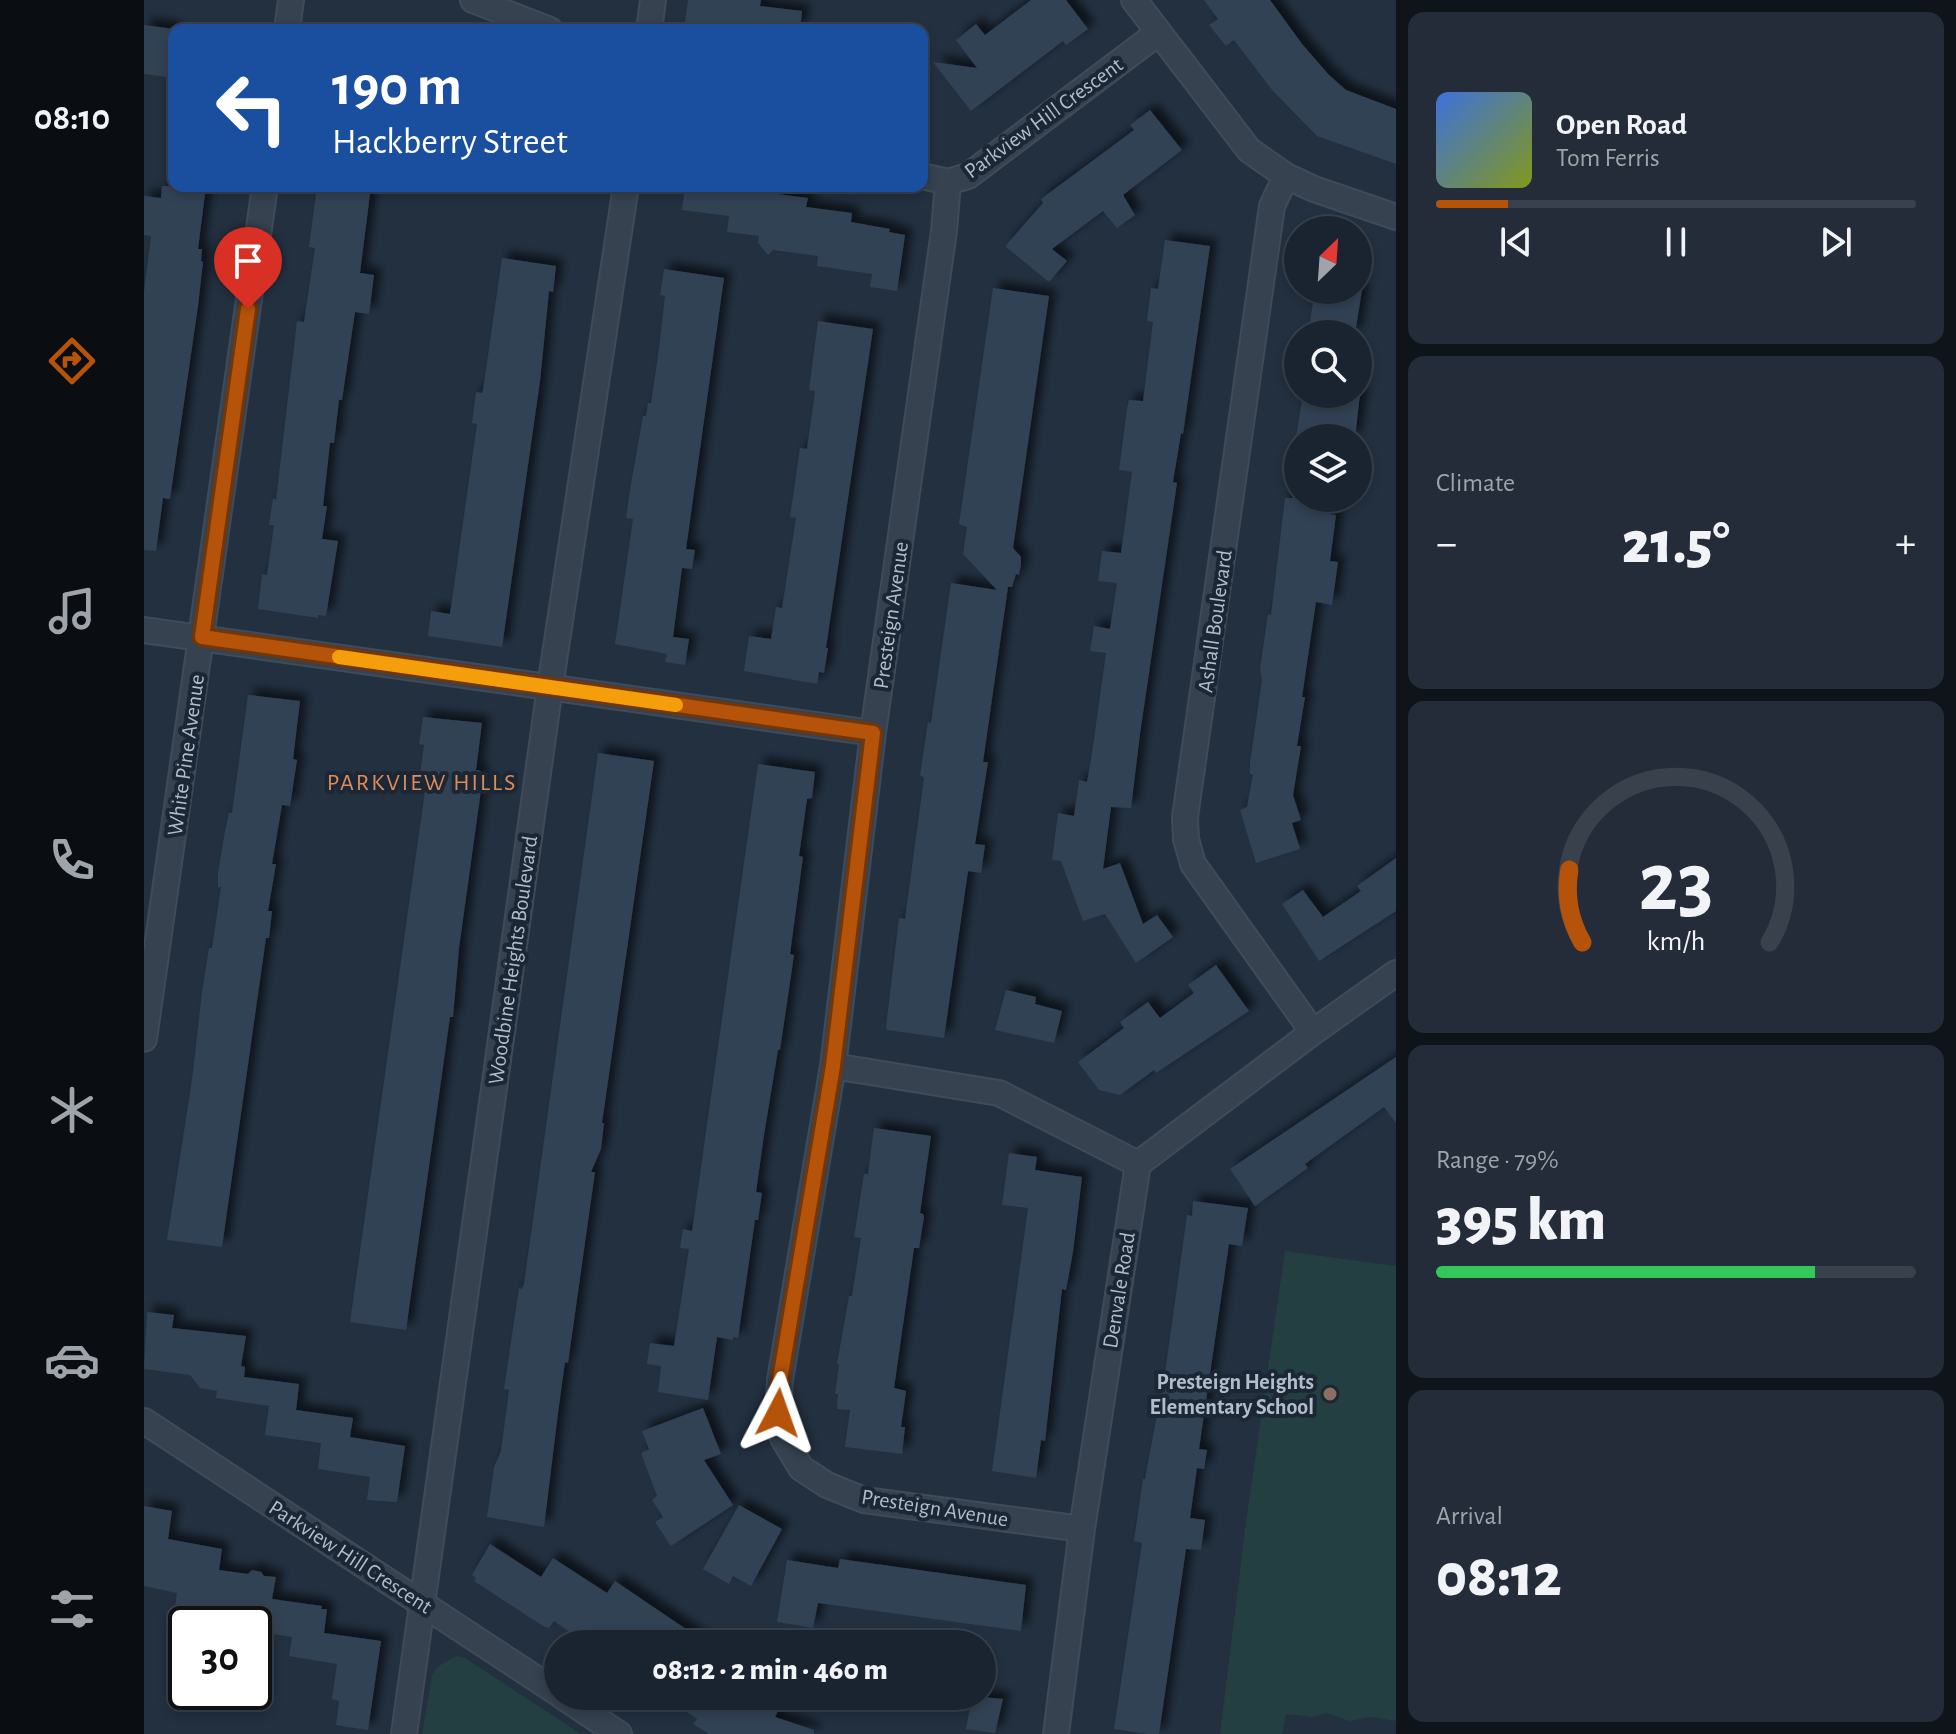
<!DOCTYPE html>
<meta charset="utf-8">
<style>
body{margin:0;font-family:"Alegreya Sans",sans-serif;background:#232c38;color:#f1f3f6;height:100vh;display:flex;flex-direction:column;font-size:30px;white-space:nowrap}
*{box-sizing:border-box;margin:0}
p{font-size:26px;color:#9fa4ab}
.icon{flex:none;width:44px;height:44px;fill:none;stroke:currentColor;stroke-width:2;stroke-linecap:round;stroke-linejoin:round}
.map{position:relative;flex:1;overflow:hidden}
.side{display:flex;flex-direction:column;gap:12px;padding:12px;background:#0e141a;width:560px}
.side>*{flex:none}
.banner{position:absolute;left:24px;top:24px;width:760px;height:168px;border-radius:16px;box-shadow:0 4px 12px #0003,0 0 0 2px #38414c;background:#1a4fa0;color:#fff;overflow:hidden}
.needle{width:52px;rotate:25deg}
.buttons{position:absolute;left:1140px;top:216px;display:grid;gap:16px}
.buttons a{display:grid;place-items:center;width:88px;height:88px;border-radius:50%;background:#1a2430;box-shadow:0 4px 12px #0003,0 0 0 2px #38414c;font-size:40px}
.speed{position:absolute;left:24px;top:1606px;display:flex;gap:16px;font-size:40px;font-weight:700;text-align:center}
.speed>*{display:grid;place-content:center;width:104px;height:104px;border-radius:50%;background:#1a2430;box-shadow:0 4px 12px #0003,0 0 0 2px #38414c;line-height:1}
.speed .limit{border:4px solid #111;border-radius:12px;background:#fff;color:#111}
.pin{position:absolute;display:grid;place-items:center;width:68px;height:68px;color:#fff;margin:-82px -34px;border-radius:50% 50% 50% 0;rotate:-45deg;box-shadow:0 0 8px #0007}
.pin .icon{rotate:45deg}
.me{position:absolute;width:88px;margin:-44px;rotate:4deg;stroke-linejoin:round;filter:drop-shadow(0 0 6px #0008)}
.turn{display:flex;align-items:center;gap:28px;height:168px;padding:0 32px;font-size:36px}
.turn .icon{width:104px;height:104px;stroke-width:2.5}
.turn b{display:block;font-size:56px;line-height:68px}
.big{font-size:60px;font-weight:800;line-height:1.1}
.side .card{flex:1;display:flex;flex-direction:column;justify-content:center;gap:12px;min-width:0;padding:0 28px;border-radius:16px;background:#232c38}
.side .dial{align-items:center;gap:0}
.dial svg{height:208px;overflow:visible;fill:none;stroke:#38414c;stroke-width:7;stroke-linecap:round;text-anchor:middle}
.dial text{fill:#f1f3f6;stroke:none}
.song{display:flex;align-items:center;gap:24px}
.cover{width:96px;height:96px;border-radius:12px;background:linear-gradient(135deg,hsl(220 70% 55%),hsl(70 70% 35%))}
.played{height:8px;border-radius:4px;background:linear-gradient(90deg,#b45309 15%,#38414c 15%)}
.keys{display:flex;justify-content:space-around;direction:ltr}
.heat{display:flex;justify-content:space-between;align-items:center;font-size:44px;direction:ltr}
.charge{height:12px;border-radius:6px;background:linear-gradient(90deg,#34c759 79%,#38414c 0)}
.trip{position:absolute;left:400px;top:1630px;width:452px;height:80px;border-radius:40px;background:#1a2430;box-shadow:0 4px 12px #0003,0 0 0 2px #38414c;font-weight:800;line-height:80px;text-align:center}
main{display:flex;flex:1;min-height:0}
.dock{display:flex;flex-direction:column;width:144px;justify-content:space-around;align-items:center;background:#0a0e13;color:#9fa4ab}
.dock .icon{width:56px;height:56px}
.dock .active{color:#b45309}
.dock b{font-size:36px;color:#f1f3f6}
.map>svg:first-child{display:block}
.grass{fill:#243f41}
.building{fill:#314254;filter:url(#shadow)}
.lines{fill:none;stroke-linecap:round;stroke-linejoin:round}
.minor-casing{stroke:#3f4b59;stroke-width:28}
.minor{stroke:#364250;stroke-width:24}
.route-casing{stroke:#753606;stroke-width:20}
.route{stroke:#b45309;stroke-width:14}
.slow{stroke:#f59e0b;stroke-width:14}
.education-dot{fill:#8d6e63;stroke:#1b2735;stroke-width:3}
.labels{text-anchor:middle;stroke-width:8;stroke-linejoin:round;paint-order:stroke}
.street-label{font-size:22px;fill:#b2bdcb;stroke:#1b2735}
.poi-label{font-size:22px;font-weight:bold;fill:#b2bdcb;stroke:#1b2735;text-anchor:end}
.neighbourhood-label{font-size:24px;letter-spacing:2px;fill:#dd8d5b;stroke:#1b2735}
</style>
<main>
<nav class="dock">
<b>08:10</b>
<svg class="icon active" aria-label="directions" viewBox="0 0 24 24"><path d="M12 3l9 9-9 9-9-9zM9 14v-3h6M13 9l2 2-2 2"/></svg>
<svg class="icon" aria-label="music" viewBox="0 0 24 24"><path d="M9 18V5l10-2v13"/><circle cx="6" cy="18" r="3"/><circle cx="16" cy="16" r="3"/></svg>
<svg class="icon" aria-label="phone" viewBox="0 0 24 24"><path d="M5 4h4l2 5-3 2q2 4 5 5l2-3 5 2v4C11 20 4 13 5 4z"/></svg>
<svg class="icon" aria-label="climate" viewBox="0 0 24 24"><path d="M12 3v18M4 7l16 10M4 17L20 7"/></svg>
<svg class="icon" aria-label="car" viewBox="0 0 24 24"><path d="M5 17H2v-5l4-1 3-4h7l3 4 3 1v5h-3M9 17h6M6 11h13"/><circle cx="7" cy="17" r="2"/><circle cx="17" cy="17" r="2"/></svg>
<svg class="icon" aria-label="filters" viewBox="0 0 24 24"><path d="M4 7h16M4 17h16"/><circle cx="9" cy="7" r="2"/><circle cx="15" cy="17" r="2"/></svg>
</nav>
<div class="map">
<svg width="1252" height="1734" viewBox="0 0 1252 1734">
<defs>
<filter id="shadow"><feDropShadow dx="7" dy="-7" stdDeviation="4" flood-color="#0009"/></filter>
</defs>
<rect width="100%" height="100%" fill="#223040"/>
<path class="grass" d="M1141,1251L1252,1266V1721L1227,1717L1205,1721L1183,1713L1168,1717L1142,1714L1138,1734H1076L1102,1522Z
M312,1656L321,1658L437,1734H278L288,1676L293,1667Z"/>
<path class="building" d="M544,0H617L616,6L658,11L656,30H540Z
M887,0H922L944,29L922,45L919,41L827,111L789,62L833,68L812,40L832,24L841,35Z
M1060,0H1126L1158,44L1185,75L1202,90L1252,109V164L1173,136L1128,90L1090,40L1082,46L1065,25L1074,19Z
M0,25L30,29V78L0,74Z
M1006,110L1038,150L979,195L991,215L973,228L959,211L908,249L923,261L905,282L862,247L863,244L899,203L897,199L990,130L986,125Z
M18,186H62L54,249H58L57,261L59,262L54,306L26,499L19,498L12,551L0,550V292L7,236L0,235V196L17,198Z
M173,186H227L216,273L230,275L225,314L211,312L198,400H195L190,443H186L179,506H183L178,539L194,541L182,616L174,615V618L114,609L118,574L123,575L130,525H125L129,498L132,500L153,321L160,322L171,248L165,247Z
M541,186H618L617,192L664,198L662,207L708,213L707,222L746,229L745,232L761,235L753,291L726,287L728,274L673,266L674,256L629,250L624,255L614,243L615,236L583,232L585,216L538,210Z
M1021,240L1066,246L1039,434L1037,433L1029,482L1033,483L996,734L987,808L967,807L959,869L976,863L999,924L1013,915L1029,937L992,963L961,914L939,921L917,861L908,860L914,813L930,816L935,780L943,782L947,760L962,653L946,651L950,626L966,629L973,583L954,581L958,551L977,553L988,472L975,470L983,409L985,400L999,401L1009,322L1003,321L1007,288L1014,289Z
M358,258L412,266L409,292L405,291L396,381L358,647L284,636L287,611L306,614L333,424L328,423L332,392L338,393L339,390Z
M520,269L580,278L542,549L551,550L548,569L538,568L529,637L545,639L541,665L521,662L523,654L471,644L489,519L482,518L486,490L499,416H502L504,403H507L514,356L521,296L516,295Z
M849,288L905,296L869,548L877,557V564L875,575L872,574L868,587H864L839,762H844L831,844L841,845L837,873L824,871L800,1038L743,1030L742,1027L755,918L761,919L780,778L776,775L784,722L787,723L807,583L853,590L819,554L823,527L815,524Z
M1171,290H1218L1211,334H1164Z
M674,321L729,329L682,648H684L680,673L675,672L673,684L600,671L605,636L627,639L632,607L638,608L652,518L646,517L650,490L656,448L663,449L668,414L671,391L665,390Z
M1159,394H1216L1211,438H1152Z
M1141,498H1180L1178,513L1192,515L1186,561L1194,562L1188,605L1172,602L1158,697H1161L1153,746H1157L1149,795L1157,820L1148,823L1156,849L1112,863L1096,810L1103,807L1109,774H1106V763L1118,680L1116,669L1124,614L1127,615Z
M104,695L156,701L149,759L153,760L146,806L138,805L128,864H132L124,911H128L125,938H122L78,1247L23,1240L48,1080L58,992L65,948H68L77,887H74V873L81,831L85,813H88Z
M279,717L338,723L332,770L337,771L336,783H338L315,948L309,1017H306L262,1330L206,1322L281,791L274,790L280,745L275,744Z
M454,753L510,761L458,1123H460L457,1149L447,1172H451L424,1363L421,1362L414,1413L400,1527L343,1517L350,1467L357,1451L365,1390L360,1389L375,1288L378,1289L380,1284Z
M614,764L671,772L668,798L663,799L655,856L659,857L646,954L650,955L636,1050H634L620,1135L612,1192L618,1193L614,1220H611L594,1338L589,1337V1340L573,1337L564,1400L514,1392L517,1366L503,1364L506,1343L530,1346L545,1249L536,1248L539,1229L548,1231Z
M1252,858V911L1175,961L1138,904L1159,890L1179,917L1217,891L1213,886Z
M1072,965L1105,1011L1012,1073L1010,1070L976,1095L955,1090L934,1062L980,1028L976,1022L1004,1002L1016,1018L1050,993L1044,985Z
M862,990L892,997L891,1004L918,1011L910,1043L851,1030Z
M1252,1057V1123L1240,1107L1161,1164L1164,1168L1111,1206L1086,1169Z
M730,1128L787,1136L776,1213L779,1214L780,1217L775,1248H770L750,1388L762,1391L757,1427H761L758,1454L701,1447L706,1410L693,1409L694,1394H691L695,1365L693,1364L705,1296H708L717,1238L710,1237L720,1174H724Z
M865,1153L893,1157L891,1170L938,1177L929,1252L922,1290L918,1289L901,1441L897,1440L892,1478L848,1471L884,1208L858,1205Z
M1049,1201L1104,1208L1098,1246L1085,1244L1055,1449L1063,1450L1060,1469L1053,1468L1046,1518L1061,1520L1057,1550L1042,1549L1015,1734H1003L970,1729L998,1543L990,1541L999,1479H1001L1022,1366L1043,1215L1048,1216Z
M3,1312L30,1315L28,1328L102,1336L97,1366L101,1367L100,1377L155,1384L152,1410L209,1418L206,1437L261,1446L253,1502L223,1500L226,1477L174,1469L177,1443L121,1435L125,1406L72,1398L73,1391L56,1388L46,1375L0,1369Z
M559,1408L577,1454L560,1460L589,1505L527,1546L511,1522L519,1517L508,1500L513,1496L497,1453L505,1449L498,1431Z
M595,1505L638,1529L607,1586L589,1576L585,1584L559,1569Z
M0,1506L28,1511L24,1539L78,1549L75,1570L104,1574L108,1570L117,1572L120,1576L132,1577L128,1599L178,1606L177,1609H183L180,1633L237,1641L224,1730L192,1725L195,1701L188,1699L193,1664L145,1656L148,1637L110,1631V1624H74L76,1611L31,1606L33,1593L0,1586Z
M346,1544L397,1577L409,1558L463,1593L471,1581L564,1644H443L410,1621L405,1628L399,1626L330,1581L332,1578L328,1575Z
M696,1559L882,1585L877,1631L674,1603L669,1628L633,1622L643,1560L694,1568Z
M520,1696H605L635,1709L631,1717L670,1730V1734H565L549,1724L553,1719Z
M828,1696L859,1699L851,1733L822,1729Z"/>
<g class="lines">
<g class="minor-casing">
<path id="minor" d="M329,0L406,30
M990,0L1105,150L1142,176L1170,189L1252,217
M143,30L147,0
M505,30L509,0
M778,176L804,182L824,176L1014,33
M1142,176L1128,206L1041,817L1042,839L1049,864L1169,1032
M804,182L800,231L729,733L689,1066L636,1380L634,1413L639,1438L657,1468L683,1485L720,1500L938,1529
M0,630L729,733
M0,1039L121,186
M689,1066L855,1093L994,1164
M0,1421L414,1693
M418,1696L475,1734
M260,1734L406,687L482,186
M912,1734L938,1529L994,1164L1169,1032L1252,973"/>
</g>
<use href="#minor" class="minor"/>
</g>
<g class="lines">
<g class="route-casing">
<path id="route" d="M104,309L58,637L729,733L689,1066L636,1380L634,1413"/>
</g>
<use href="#route" class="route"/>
<path class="slow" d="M195,657L532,705"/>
</g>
<circle class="education-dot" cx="1186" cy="1394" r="8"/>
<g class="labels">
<g class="street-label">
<text transform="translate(899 117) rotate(-36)" y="8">Parkview Hill Crescent</text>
<text transform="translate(746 615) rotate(-82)" y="8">Presteign Avenue</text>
<text transform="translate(1070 621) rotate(-82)" y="8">Ashall Boulevard</text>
<text transform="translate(41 755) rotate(-82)" y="8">White Pine Avenue</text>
<text transform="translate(368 960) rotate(-82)" y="8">Woodbine Heights Boulevard</text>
<text transform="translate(974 1290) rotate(-81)" y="8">Denvale Road</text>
<text transform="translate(791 1507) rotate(9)" y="8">Presteign Avenue</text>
<text transform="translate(207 1556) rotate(33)" y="8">Parkview Hill Crescent</text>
</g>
<g class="poi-label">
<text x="1170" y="1389">Presteign Heights<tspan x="1170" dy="25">Elementary School</tspan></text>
</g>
<g class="neighbourhood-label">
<text x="278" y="790">PARKVIEW HILLS</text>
</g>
</g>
</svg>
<div class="buttons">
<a><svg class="needle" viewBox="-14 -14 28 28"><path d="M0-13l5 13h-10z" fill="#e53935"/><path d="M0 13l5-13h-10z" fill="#9fa4ab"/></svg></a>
<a><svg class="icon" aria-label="search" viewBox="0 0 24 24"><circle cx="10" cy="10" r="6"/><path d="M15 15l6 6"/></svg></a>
<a><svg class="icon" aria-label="layers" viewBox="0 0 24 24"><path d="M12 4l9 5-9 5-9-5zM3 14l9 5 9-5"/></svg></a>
</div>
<div class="speed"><div class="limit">30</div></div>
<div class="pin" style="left:104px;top:309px;background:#d93025"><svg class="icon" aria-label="arrive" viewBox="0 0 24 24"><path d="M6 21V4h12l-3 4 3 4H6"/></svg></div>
<svg class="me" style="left:634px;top:1413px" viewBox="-20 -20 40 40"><path d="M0-17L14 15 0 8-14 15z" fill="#b45309" stroke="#fff" stroke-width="4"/></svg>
<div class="trip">08:12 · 2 min · 460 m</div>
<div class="banner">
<div class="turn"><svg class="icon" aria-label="left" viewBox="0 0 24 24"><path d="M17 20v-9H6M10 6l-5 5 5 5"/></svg><div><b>190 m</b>Hackberry Street</div></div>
</div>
</div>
<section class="side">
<div class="card">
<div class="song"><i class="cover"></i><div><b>Open Road</b><p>Tom Ferris</p></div></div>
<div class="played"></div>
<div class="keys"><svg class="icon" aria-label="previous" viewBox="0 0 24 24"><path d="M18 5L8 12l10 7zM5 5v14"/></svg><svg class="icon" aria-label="pause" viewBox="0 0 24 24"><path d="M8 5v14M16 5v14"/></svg><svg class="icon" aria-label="next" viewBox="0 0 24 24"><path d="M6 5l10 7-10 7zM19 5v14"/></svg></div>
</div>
<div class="card"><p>Climate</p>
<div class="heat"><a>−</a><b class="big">21.5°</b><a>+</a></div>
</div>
<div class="card dial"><svg viewBox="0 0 100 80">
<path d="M14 69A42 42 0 1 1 86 69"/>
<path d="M14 69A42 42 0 0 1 9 41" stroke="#b45309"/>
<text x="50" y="56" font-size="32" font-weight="700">23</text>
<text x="50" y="72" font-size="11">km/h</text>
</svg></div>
<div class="card"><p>Range · 79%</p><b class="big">395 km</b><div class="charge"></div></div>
<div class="card"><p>Arrival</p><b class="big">08:12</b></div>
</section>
</main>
